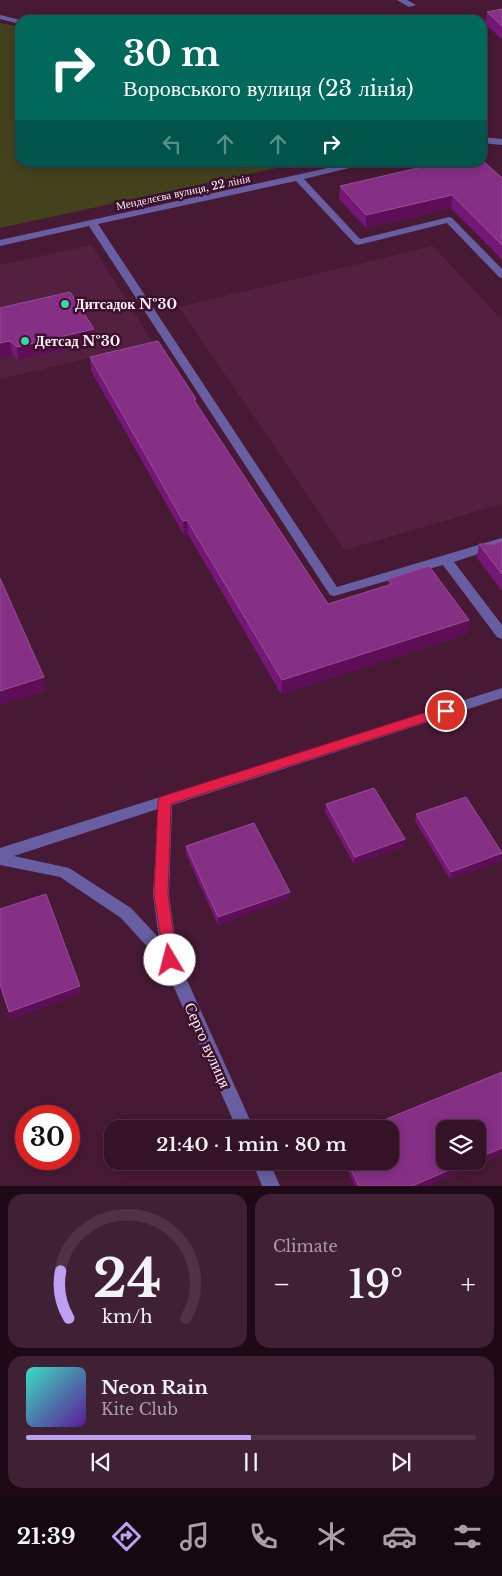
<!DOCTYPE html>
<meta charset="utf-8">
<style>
body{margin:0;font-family:"Libre Baskerville",serif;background:#402033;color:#f1f3f6;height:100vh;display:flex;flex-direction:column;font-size:19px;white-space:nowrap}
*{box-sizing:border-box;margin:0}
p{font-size:16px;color:#aa9ea7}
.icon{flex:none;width:28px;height:28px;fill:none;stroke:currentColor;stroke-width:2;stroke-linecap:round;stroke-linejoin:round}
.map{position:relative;height:1186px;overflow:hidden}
.drawer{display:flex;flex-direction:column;gap:8px;padding:8px;background:#1d0a15;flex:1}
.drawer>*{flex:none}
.hud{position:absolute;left:15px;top:15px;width:472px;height:152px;border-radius:15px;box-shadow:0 2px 12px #0003,0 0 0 1px #4f3244;background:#00695c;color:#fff;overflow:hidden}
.buttons{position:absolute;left:436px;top:1120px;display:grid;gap:10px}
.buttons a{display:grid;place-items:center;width:50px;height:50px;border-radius:10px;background:#351327;box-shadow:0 2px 12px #0003,0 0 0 1px #4f3244;font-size:25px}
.speed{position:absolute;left:15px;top:1105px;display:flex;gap:10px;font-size:25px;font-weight:700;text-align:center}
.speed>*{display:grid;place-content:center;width:65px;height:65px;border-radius:50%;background:#351327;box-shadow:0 2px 12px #0003,0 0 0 1px #4f3244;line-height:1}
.speed .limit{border:8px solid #d22;background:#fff;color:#111}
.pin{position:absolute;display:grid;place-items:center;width:42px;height:42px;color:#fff;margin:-21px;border:2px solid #fff;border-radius:50%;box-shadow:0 1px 5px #0007}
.me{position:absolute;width:55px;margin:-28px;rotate:352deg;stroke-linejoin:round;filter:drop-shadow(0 0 4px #0008)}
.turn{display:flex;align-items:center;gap:18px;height:105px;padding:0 25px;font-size:22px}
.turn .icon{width:65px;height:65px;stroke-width:2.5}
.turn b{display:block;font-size:35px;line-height:42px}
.lanes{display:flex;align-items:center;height:48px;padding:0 25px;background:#0003;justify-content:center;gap:25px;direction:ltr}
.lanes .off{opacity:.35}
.big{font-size:38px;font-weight:600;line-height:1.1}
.drawer .tile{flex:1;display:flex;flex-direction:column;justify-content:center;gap:8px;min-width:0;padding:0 18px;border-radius:15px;background:#402033}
.drawer .dial{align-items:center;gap:0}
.dial svg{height:130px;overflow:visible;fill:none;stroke:#4f3244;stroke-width:7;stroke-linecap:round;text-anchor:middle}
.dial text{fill:#f1f3f6;stroke:none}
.song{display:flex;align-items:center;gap:15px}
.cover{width:60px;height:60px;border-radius:8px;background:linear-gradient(135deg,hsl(170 70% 55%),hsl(270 70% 35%))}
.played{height:5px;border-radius:2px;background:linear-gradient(90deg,#bca0f2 50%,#4f3244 50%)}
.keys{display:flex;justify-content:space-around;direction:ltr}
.heat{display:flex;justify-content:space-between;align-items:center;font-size:28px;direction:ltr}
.drawer .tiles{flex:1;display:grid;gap:8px;grid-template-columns:1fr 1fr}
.tile:last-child{grid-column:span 2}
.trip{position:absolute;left:104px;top:1120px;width:295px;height:50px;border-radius:15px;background:#351327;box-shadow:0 2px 12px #0003,0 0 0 1px #4f3244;font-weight:600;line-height:50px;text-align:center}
.dock{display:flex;height:80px;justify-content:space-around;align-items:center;background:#150810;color:#aa9ea7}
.dock .icon{width:35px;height:35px}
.dock .selected{color:#bca0f2}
.dock b{font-size:22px;color:#f1f3f6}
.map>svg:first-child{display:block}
.built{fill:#54203f}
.green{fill:#43421c}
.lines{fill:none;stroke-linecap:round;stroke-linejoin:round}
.minor{fill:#675fa2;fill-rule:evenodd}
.wall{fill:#761778}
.shaded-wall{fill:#5d0e57}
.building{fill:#852f85;stroke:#984d97}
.route{fill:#e11d48;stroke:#92132f}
.poi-dot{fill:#3ad4a5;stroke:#3c0f2a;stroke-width:2}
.labels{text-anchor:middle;stroke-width:5;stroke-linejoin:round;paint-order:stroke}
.far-street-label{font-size:11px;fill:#fef1f7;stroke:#3c0f2a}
.poi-label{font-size:14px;font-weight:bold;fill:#fef1f7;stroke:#3c0f2a;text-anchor:start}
.near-street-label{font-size:16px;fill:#fef1f7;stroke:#3c0f2a}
</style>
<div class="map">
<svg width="502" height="1186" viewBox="0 0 502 1186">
<rect width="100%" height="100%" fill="#471934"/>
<path class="built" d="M92,245L153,343L0,379V265Z
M433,246L502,320V504L345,550L179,307Z"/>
<path class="green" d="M0,23L20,27V162L300,163L0,228Z"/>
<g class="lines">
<path class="minor" d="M397,0H407L416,5L409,7Z
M0,15L21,20L20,24L0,19Z
M482,137L502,139V145L482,143Z
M355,162H374L304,179L360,239L449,217L452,218L502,269V278L499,277L447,223L358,245L355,244L296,181L98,224L337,587L502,538V546L454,562L502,625V639L497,637L443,565L334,596L330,595L89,226L0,246V240Z
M502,688V698L172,805L169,895L178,960L254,1129H237L164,965L121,918L60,877L0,865V848ZM158,809L153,895L159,938L131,908L69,868L14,856Z
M252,1161H269L280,1186H262Z"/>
</g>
<path class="wall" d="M502,9V39L485,24L487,12Z
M502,178V260L451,208L366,228L339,199L340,186Z
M0,308L94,329L95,343L18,360L12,354Z
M90,357L196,399V403L328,604L388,585V579L467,634L281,694L188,534L184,535L91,371Z
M502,541V591L477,558L479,544H494Z
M326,804L405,839L404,846L354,864L325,812Z
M416,814L501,861L450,879L415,821Z
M186,846L290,892L289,899L218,925L186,854Z
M0,909L81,993L11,1019L0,987Z
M502,1154L426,1186H355L344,1161H390Z"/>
<path class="shaded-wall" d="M452,195L451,208L366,228V215Z
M94,329L95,343L18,360L17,347Z
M10,341L12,354L0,358V343Z
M187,520L188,534L184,535L183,521Z
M469,620L467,634L281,694L282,680Z
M44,677L46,691L0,705V691Z
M405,839L404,846L354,864L355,857Z
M502,853L501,861L450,879L451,872Z
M290,892L289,899L218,925V917Z
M80,986L81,993L11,1019L9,1012Z
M502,1148V1154L426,1186H412L470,1161H478V1158Z"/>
<path class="building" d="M502,9V26L487,12Z
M482,160L502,178V245L452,195L366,215L340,186L444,162H482Z
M70,292L94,329L17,347L10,341L0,343V308Z
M158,341L196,399L194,400L328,604L392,584L388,579L429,566L469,620L282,680L187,520L183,521L90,357Z
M502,541V574L479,544H494Z
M0,578L44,677L0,691Z
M374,788L405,839L355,857L326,804Z
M466,797L502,853L451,872L416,814Z
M254,823L290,892L218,917L186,846Z
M46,894L80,986L9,1012L0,984V909Z
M502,1072V1148L478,1158V1129H445V1161H470L412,1186H359L347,1161H390V1129H362Z"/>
<path class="route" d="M446,706L450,708L452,711L450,714L171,804L168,895L177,960L175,965L170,967L165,965L154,895L158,801L160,797Z"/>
<g class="poi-dot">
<circle cx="65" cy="304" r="5"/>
<circle cx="25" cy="341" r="5"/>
</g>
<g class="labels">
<g class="far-street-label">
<text transform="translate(183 192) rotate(-12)" y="4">Менделєєва вулиця, 22 лінія</text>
</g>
<g class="poi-label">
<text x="75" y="309">Дитсадок №30</text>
<text x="35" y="346">Детсад №30</text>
</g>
<g class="near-street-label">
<text transform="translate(208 1045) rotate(66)" y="6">Серго вулиця</text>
</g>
</g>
</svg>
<div class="buttons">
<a><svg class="icon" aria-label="layers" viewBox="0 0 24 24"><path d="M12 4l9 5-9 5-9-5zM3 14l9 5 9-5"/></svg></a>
</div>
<div class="speed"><div class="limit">30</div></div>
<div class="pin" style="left:446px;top:711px;background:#d93025"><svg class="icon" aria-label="arrive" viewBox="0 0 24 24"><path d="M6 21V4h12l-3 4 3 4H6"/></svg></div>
<svg class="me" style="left:170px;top:960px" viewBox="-20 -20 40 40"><circle r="19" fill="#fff"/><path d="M0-13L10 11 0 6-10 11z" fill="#e11d48"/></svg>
<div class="trip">21:40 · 1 min · 80 m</div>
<div class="hud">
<div class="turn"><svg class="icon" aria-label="right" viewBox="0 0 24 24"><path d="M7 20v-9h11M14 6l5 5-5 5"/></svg><div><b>30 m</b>Воровського вулиця (23 лiнiя)</div></div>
<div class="lanes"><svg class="icon off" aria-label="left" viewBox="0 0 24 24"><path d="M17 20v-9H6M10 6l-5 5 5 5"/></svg><svg class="icon off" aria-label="ahead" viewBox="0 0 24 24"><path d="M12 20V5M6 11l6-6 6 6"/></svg><svg class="icon off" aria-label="ahead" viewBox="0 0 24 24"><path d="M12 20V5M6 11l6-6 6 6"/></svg><svg class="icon" aria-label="right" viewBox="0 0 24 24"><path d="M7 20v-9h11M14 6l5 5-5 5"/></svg></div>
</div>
</div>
<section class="drawer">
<div class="tiles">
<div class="tile dial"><svg viewBox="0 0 100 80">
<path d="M14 69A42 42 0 1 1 86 69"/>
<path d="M14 69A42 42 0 0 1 9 40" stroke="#bca0f2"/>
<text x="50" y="56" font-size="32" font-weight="700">24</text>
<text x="50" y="72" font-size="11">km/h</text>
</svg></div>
<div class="tile"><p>Climate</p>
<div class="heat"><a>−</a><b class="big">19°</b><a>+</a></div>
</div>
<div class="tile">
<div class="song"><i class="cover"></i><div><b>Neon Rain</b><p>Kite Club</p></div></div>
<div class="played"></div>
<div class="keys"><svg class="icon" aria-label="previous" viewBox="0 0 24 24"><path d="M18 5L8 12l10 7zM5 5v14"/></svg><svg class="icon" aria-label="pause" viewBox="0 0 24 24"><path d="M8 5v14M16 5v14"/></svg><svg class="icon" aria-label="next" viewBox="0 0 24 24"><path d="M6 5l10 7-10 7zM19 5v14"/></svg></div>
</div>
</div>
</section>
<nav class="dock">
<b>21:39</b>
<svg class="icon selected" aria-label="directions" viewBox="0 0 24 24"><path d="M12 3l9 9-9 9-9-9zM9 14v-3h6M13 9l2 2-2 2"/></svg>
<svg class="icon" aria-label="music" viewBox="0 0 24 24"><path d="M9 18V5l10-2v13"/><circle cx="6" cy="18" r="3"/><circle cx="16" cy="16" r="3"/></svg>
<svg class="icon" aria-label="phone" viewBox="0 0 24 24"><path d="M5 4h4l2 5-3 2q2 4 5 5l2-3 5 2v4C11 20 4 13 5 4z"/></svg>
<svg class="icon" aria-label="climate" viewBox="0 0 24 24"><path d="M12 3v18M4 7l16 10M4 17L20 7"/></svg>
<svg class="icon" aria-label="car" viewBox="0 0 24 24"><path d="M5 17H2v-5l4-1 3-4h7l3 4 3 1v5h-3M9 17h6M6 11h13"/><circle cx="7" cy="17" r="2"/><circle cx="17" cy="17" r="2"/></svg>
<svg class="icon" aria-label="filters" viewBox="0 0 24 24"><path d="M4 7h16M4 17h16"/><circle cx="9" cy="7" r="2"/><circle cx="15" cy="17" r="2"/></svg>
</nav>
